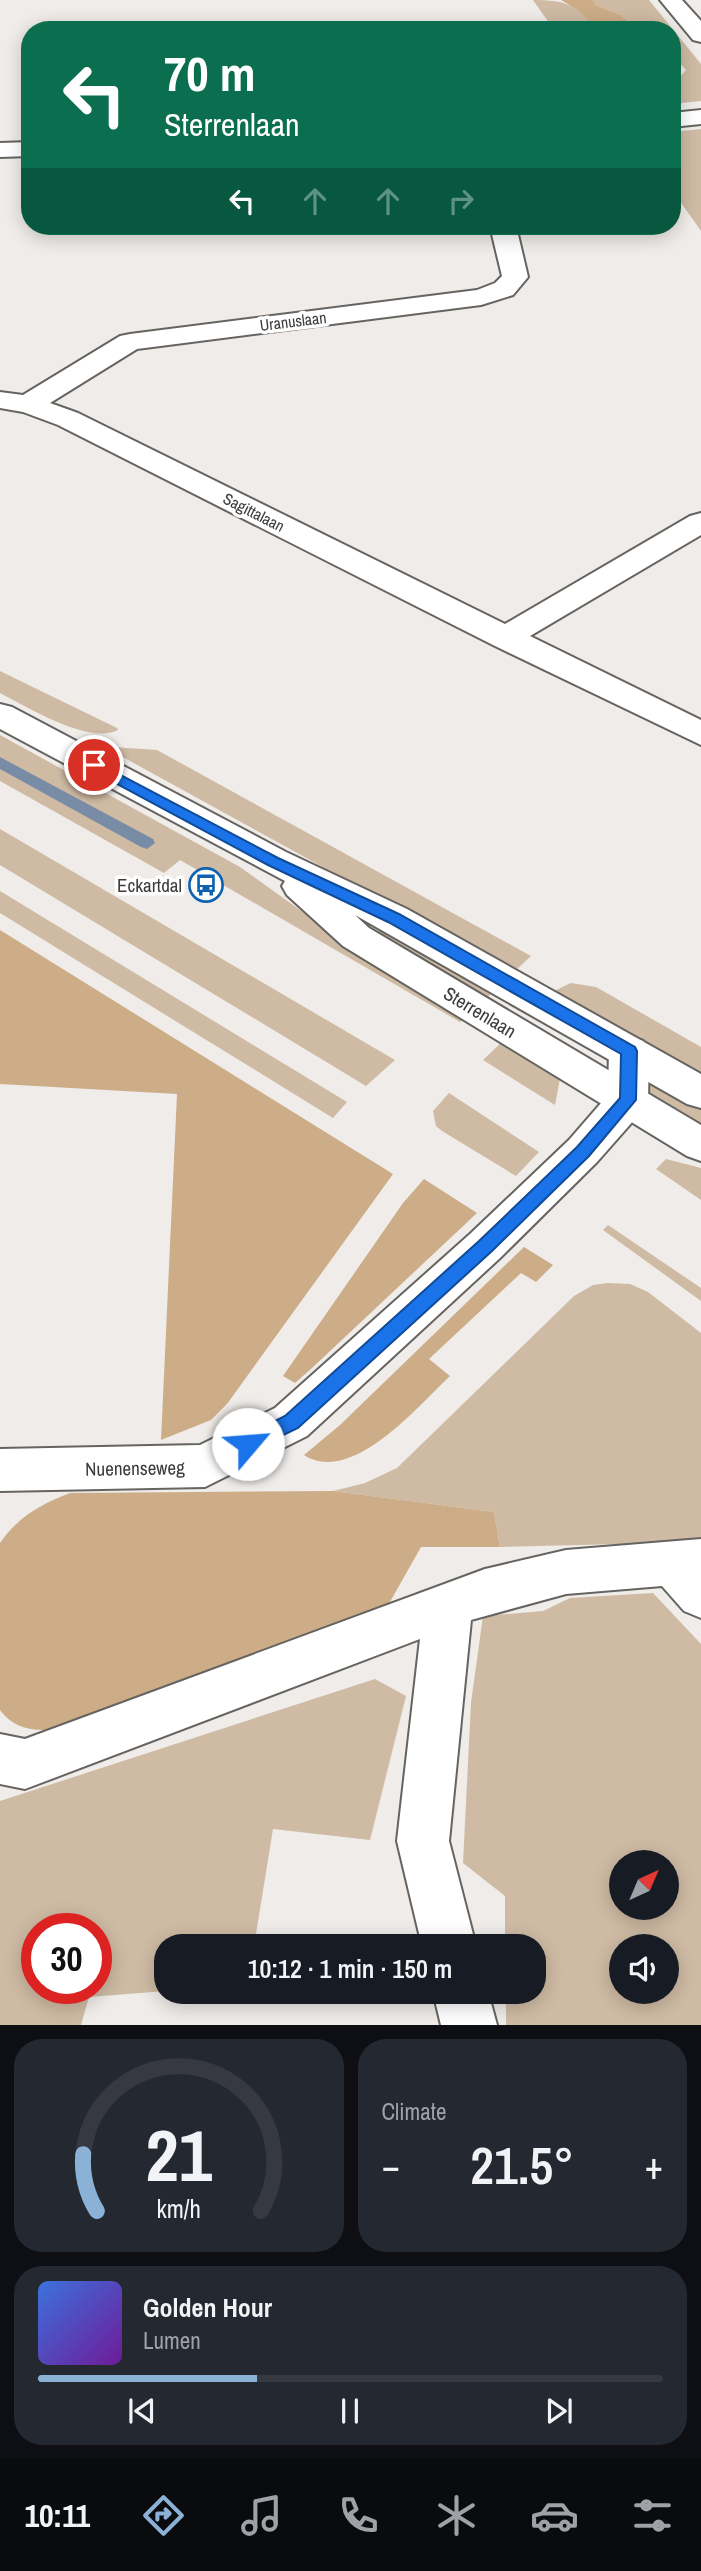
<!DOCTYPE html>
<meta charset="utf-8">
<style>
body{margin:0;font-family:"Archivo Narrow",sans-serif;background:#242831;color:#f1f3f6;height:100vh;display:flex;flex-direction:column;font-size:26px;white-space:nowrap}
*{box-sizing:border-box;margin:0}
p{font-size:23px;color:#9ea1a6}
.icon{flex:none;width:38px;height:38px;fill:none;stroke:currentColor;stroke-width:2;stroke-linecap:round;stroke-linejoin:round}
.map{position:relative;height:2025px;overflow:hidden}
.sheet{display:flex;flex-direction:column;gap:14px;padding:14px;background:#0d0f14;flex:1}
.sheet>*{flex:none}
.banner{position:absolute;left:21px;top:21px;width:660px;height:214px;border-radius:28px;box-shadow:0 4px 18px #0003;background:#0b6e4f;color:#fff;overflow:hidden}
.needle{width:46px;rotate:44deg}
.fabs{position:absolute;left:609px;top:1850px;display:grid;gap:14px}
.fabs a{display:grid;place-items:center;width:70px;height:70px;border-radius:50%;background:#171b24;box-shadow:0 4px 18px #0003;font-size:35px}
.speed{position:absolute;left:21px;top:1913px;display:flex;gap:14px;font-size:35px;font-weight:700;text-align:center}
.speed>*{display:grid;place-content:center;width:91px;height:91px;border-radius:50%;background:#171b24;box-shadow:0 4px 18px #0003;line-height:1}
.speed .limit{border:10px solid #d22;background:#fff;color:#111}
.pin{position:absolute;display:grid;place-items:center;width:60px;height:60px;color:#fff;margin:-30px;border:4px solid #fff;border-radius:50%;box-shadow:0 2px 7px #0007}
.me{position:absolute;width:77px;margin:-38px;rotate:63deg;stroke-linejoin:round;filter:drop-shadow(0 0 5px #0008)}
.turn{display:flex;align-items:center;gap:24px;height:147px;padding:0 28px;font-size:32px}
.turn .icon{width:91px;height:91px;stroke-width:2.5}
.turn b{display:block;font-size:49px;line-height:60px}
.lanes{display:flex;align-items:center;height:66px;padding:0 28px;background:#0003;justify-content:center;gap:35px;direction:ltr}
.lanes .off{opacity:.35}
.big{font-size:52px;font-weight:600;line-height:1.1}
.sheet .tile{flex:1;display:flex;flex-direction:column;justify-content:center;gap:10px;min-width:0;padding:0 24px;border-radius:28px;background:#242831}
.sheet .dial{align-items:center;gap:0}
.dial svg{height:182px;overflow:visible;fill:none;stroke:#363941;stroke-width:7;stroke-linecap:round;text-anchor:middle}
.dial text{fill:#f1f3f6;stroke:none}
.song{display:flex;align-items:center;gap:21px}
.cover{width:84px;height:84px;border-radius:10px;background:linear-gradient(135deg,hsl(220 70% 55%),hsl(280 70% 35%))}
.played{height:7px;border-radius:4px;background:linear-gradient(90deg,#8bb2d6 35%,#363941 35%)}
.keys{display:flex;justify-content:space-around;direction:ltr}
.heat{display:flex;justify-content:space-between;align-items:center;font-size:38px;direction:ltr}
.sheet .tiles{flex:1;display:grid;gap:14px;grid-template-columns:1fr 1fr}
.tile:last-child{grid-column:span 2}
.trip{position:absolute;left:154px;top:1934px;width:392px;height:70px;border-radius:28px;background:#171b24;box-shadow:0 4px 18px #0003;font-weight:600;line-height:70px;text-align:center}
.menu{display:flex;height:112px;justify-content:space-around;align-items:center;background:#090b0e;color:#9ea1a6}
.menu .icon{width:49px;height:49px}
.menu .selected{color:#8bb2d6}
.menu b{font-size:32px;color:#f1f3f6}
.map>svg:first-child{display:block}
.green{fill:#cfbba4;fill-rule:evenodd}
.forest{fill:#cdad88}
.lines{fill:none;stroke-linecap:round;stroke-linejoin:round}
.stream{fill:#788ca5;fill-rule:evenodd}
.minor-casing{stroke:#666461;stroke-width:4}
.secondary-casing{stroke:#666461;stroke-width:4}
.minor{fill:#fff;fill-rule:evenodd}
.secondary{fill:#fff;fill-rule:evenodd}
.route{fill:#1a73e8;stroke:#114b97;stroke-width:2}
.labels{text-anchor:middle;stroke-width:7;stroke-linejoin:round;paint-order:stroke}
.far-street-label{font-size:16px;fill:#3d3c3b;stroke:#fff}
.poi-label{font-size:19px;fill:#3d3c3b;stroke:#fff;text-anchor:end}
.street-label{font-size:19px;fill:#3d3c3b;stroke:#fff}
</style>
<div class="map">
<svg width="701" height="2025" viewBox="0 0 701 2025">
<rect width="100%" height="100%" fill="#efece9"/>
<path class="green" d="M533,0C559,0 582,3 597,30H554Z
M593,0H649L701,64V101L672,104V86L686,70L672,54V30H639L621,15L596,5Z
M701,129V231L672,190V132Z
M0,671L117,728L118,730C89,745 27,707 0,693Z
M0,735L240,867L343,941L467,1017L460,1022L180,860L164,873L0,781Z
M112,747L157,750L531,956L514,972L110,750Z
M0,829L395,1060L366,1086L0,865Z
M0,891L347,1102L333,1118L0,913Z
M384,926L497,988L484,1001L374,936Z
M571,983L596,987L701,1047V1080L550,993Z
M504,1040L561,1073L555,1105L483,1060Z
M649,1076L701,1107V1127L649,1097Z
M449,1093L539,1152L516,1176L442,1131L436,1126L433,1111Z
M666,1159L701,1168V1200L656,1169Z
M608,1225L701,1288V1301L603,1230Z
M607,1283L630,1284L648,1292L701,1333V1542L500,1547L494,1512L333,1491L365,1483L397,1468L574,1296L593,1285Z
M653,1593L701,1644V2025H506V1992H534V1946H505V1896L463,1863L471,1703L483,1616L543,1611L570,1598ZM621,1862H667V1908H621ZM621,1946H667V1992H621Z
M375,1679L406,1696L370,1840L273,1829L254,1946H166V1991L89,1997L81,2025H0V1801ZM37,1928H96V1988H37Z"/>
<path class="forest" d="M561,0H593L596,5L621,15L639,30H597L578,10Z
M0,930L393,1174L227,1404L211,1420L161,1440L177,1094L0,1084Z
M424,1179L477,1213L312,1368L295,1383L283,1376L403,1203Z
M524,1247L553,1265L536,1282L521,1273L429,1359L450,1376C419,1405 352,1486 304,1455L340,1425Z
M333,1491L494,1512L500,1547H421L378,1623L67,1729C41,1731 17,1733 0,1710V1543C18,1517 41,1504 70,1493Z"/>
<g class="lines">
<path class="stream" d="M0,757L153,839L155,843L147,849L141,847L0,769Z"/>
<g class="minor-casing">
<path id="minor" d="M660,0H682L701,21V42L693,40Z
M701,110V124L672,127V113Z
M30,142V156L0,157V143Z
M490,226H516L528,277L513,295L481,305L137,349L50,403L78,413L505,624L690,516L701,513V535L530,636L701,720V745L493,645L58,425L23,412L0,408V392L23,395L120,336L130,334L477,290L495,283L502,276Z
M629,1036L643,1041L649,1051L648,1100L642,1111L597,1162L500,1258L307,1436L205,1487L0,1491V1449L200,1445L275,1408L470,1234L569,1140L608,1095L609,1051L615,1041Z
M701,1539V1618L684,1611L662,1586L566,1594L471,1620L449,1841L476,1946H422L397,1841L420,1639L25,1789L0,1784V1734L25,1739L485,1569L566,1550Z
M433,1992H488L497,2025H441Z"/>
</g>
<g class="secondary-casing">
<path id="secondary" d="M0,704L12,707L286,852L407,909L701,1074V1108L687,1104L355,915L369,928L701,1125V1161L687,1156L343,946L287,895L282,886L285,881L0,729Z"/>
</g>
<use href="#minor" class="minor"/>
<use href="#secondary" class="secondary"/>
</g>
<path class="route" d="M94,761L278,858L399,914L635,1047L637,1051L636,1100L589,1156L492,1251L298,1428L248,1452L241,1450L238,1444L241,1438L285,1416L479,1241L577,1147L620,1098L621,1054L388,922L268,865L89,769V762Z"/>
<defs>
<g id="bus-ring" transform="scale(1.75)"><circle r="9.5" fill="#fff" stroke="#0f62b0" stroke-width="1.5"/><path d="M-5-6H5V4H4V6H2V4H-2V6H-4V4H-5ZM-3.5-4V0h7V-4ZM-3.5 1.2v1.5H-2V1.2ZM2 1.2v1.5H3.5V1.2Z" fill="#0f62b0"/></g>
</defs>
<g fill-rule="evenodd">
<use href="#bus-ring" x="206" y="885"/>
</g>
<g class="labels">
<g class="far-street-label">
<text transform="translate(293 321) rotate(-7)" y="6">Uranuslaan</text>
<text transform="translate(254 512) rotate(27)" y="6">Sagittalaan</text>
</g>
<g class="poi-label">
<text x="182" y="892">Eckartdal</text>
</g>
<g class="street-label">
<text transform="translate(480 1012) rotate(31)" y="7">Sterrenlaan</text>
<text transform="translate(135 1468) rotate(-1)" y="7">Nuenenseweg</text>
</g>
</g>
</svg>
<div class="fabs">
<a><svg class="needle" viewBox="-14 -14 28 28"><path d="M0-13l5 13h-10z" fill="#e53935"/><path d="M0 13l5-13h-10z" fill="#9ea1a6"/></svg></a>
<a><svg class="icon" aria-label="sound" viewBox="0 0 24 24"><path d="M4 9h4l5-4v14l-5-4H4zM17 9q2 3 0 6"/></svg></a>
</div>
<div class="speed"><div class="limit">30</div></div>
<div class="pin" style="left:94px;top:765px;background:#d93025"><svg class="icon" aria-label="arrive" viewBox="0 0 24 24"><path d="M6 21V4h12l-3 4 3 4H6"/></svg></div>
<svg class="me" style="left:248px;top:1444px" viewBox="-20 -20 40 40"><circle r="19" fill="#fff"/><path d="M0-13L10 11 0 6-10 11z" fill="#1a73e8"/></svg>
<div class="trip">10:12 · 1 min · 150 m</div>
<div class="banner">
<div class="turn"><svg class="icon" aria-label="left" viewBox="0 0 24 24"><path d="M17 20v-9H6M10 6l-5 5 5 5"/></svg><div><b>70 m</b>Sterrenlaan</div></div>
<div class="lanes"><svg class="icon" aria-label="left" viewBox="0 0 24 24"><path d="M17 20v-9H6M10 6l-5 5 5 5"/></svg><svg class="icon off" aria-label="ahead" viewBox="0 0 24 24"><path d="M12 20V5M6 11l6-6 6 6"/></svg><svg class="icon off" aria-label="ahead" viewBox="0 0 24 24"><path d="M12 20V5M6 11l6-6 6 6"/></svg><svg class="icon off" aria-label="right" viewBox="0 0 24 24"><path d="M7 20v-9h11M14 6l5 5-5 5"/></svg></div>
</div>
</div>
<section class="sheet">
<div class="tiles">
<div class="tile dial"><svg viewBox="0 0 100 80">
<path d="M14 69A42 42 0 1 1 86 69"/>
<path d="M14 69A42 42 0 0 1 8 44" stroke="#8bb2d6"/>
<text x="50" y="56" font-size="32" font-weight="700">21</text>
<text x="50" y="72" font-size="11">km/h</text>
</svg></div>
<div class="tile"><p>Climate</p>
<div class="heat"><a>−</a><b class="big">21.5°</b><a>+</a></div>
</div>
<div class="tile">
<div class="song"><i class="cover"></i><div><b>Golden Hour</b><p>Lumen</p></div></div>
<div class="played"></div>
<div class="keys"><svg class="icon" aria-label="previous" viewBox="0 0 24 24"><path d="M18 5L8 12l10 7zM5 5v14"/></svg><svg class="icon" aria-label="pause" viewBox="0 0 24 24"><path d="M8 5v14M16 5v14"/></svg><svg class="icon" aria-label="next" viewBox="0 0 24 24"><path d="M6 5l10 7-10 7zM19 5v14"/></svg></div>
</div>
</div>
</section>
<nav class="menu">
<b>10:11</b>
<svg class="icon selected" aria-label="directions" viewBox="0 0 24 24"><path d="M12 3l9 9-9 9-9-9zM9 14v-3h6M13 9l2 2-2 2"/></svg>
<svg class="icon" aria-label="music" viewBox="0 0 24 24"><path d="M9 18V5l10-2v13"/><circle cx="6" cy="18" r="3"/><circle cx="16" cy="16" r="3"/></svg>
<svg class="icon" aria-label="phone" viewBox="0 0 24 24"><path d="M5 4h4l2 5-3 2q2 4 5 5l2-3 5 2v4C11 20 4 13 5 4z"/></svg>
<svg class="icon" aria-label="climate" viewBox="0 0 24 24"><path d="M12 3v18M4 7l16 10M4 17L20 7"/></svg>
<svg class="icon" aria-label="car" viewBox="0 0 24 24"><path d="M5 17H2v-5l4-1 3-4h7l3 4 3 1v5h-3M9 17h6M6 11h13"/><circle cx="7" cy="17" r="2"/><circle cx="17" cy="17" r="2"/></svg>
<svg class="icon" aria-label="filters" viewBox="0 0 24 24"><path d="M4 7h16M4 17h16"/><circle cx="9" cy="7" r="2"/><circle cx="15" cy="17" r="2"/></svg>
</nav>
